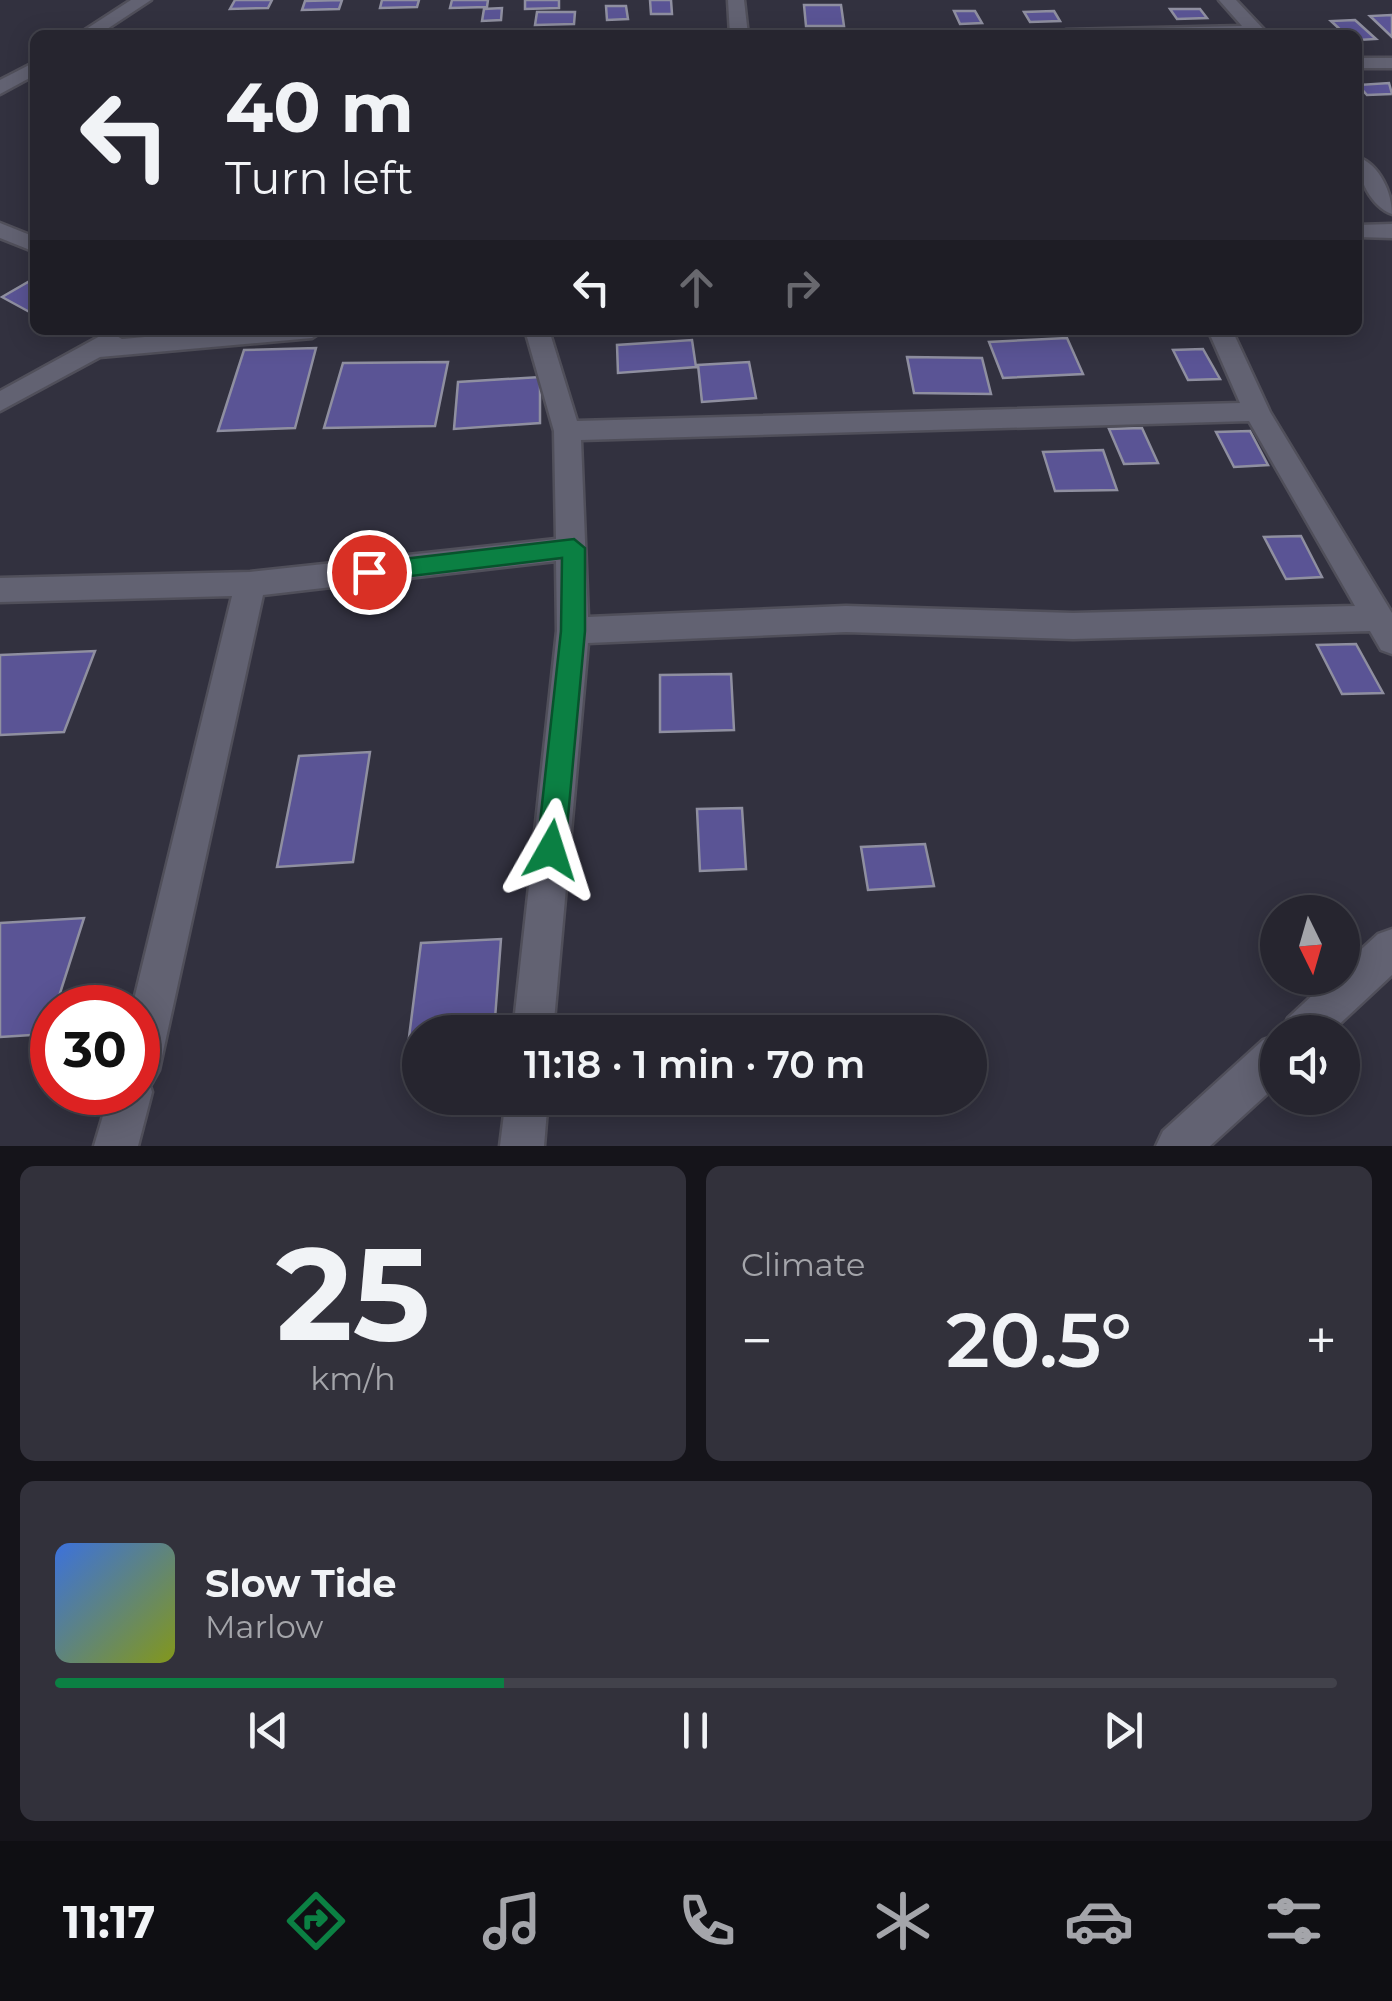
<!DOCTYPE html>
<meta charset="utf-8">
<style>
body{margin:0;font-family:Montserrat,sans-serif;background:#32313b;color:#f1f3f6;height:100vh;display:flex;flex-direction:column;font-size:38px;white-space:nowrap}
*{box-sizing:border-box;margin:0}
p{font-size:32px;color:#a4a5aa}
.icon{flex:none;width:55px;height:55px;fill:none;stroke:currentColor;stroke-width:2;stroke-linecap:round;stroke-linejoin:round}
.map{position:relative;height:1146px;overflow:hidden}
.side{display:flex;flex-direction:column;gap:20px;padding:20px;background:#15141a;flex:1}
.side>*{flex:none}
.hud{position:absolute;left:30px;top:30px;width:1332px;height:305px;border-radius:15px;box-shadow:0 5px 25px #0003,0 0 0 2px #42424b;background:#26252f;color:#f1f3f6;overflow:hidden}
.needle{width:65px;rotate:175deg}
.buttons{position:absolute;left:1260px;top:895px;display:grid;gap:20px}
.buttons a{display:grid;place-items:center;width:100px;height:100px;border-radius:50%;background:#26252f;box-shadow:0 5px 25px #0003,0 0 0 2px #42424b;font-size:50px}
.speed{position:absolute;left:30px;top:985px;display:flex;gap:20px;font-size:50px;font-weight:700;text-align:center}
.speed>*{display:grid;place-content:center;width:130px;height:130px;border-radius:50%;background:#26252f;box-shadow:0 5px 25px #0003,0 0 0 2px #42424b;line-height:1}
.speed .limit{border:15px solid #d22;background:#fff;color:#111}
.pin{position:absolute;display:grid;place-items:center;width:85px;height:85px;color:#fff;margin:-42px;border:5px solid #fff;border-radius:50%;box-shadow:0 2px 10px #0007}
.me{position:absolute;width:110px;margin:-55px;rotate:6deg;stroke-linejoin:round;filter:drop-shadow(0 0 8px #0008)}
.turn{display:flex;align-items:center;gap:35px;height:210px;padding:0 30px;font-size:45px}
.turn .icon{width:130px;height:130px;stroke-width:2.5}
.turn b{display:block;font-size:70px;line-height:85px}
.lanes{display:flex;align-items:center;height:95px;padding:0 30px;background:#0003;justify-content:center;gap:50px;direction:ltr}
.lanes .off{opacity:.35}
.big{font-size:75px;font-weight:600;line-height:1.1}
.side .tile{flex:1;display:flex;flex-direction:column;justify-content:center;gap:15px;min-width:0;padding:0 35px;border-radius:15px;background:#32313b}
.side .dial{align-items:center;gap:0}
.dial b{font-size:130px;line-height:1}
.song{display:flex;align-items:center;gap:30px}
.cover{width:120px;height:120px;border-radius:15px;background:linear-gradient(135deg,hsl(220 70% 55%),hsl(70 70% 35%))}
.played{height:10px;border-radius:5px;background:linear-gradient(90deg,#0b8043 35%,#42424b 35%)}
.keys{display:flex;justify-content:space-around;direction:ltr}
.heat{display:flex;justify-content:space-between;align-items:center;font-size:55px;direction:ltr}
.side .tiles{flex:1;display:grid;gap:20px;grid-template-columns:1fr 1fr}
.tile:last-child{grid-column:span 2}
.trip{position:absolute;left:402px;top:1015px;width:585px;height:100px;border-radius:50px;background:#26252f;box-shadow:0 5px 25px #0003,0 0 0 2px #42424b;font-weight:600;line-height:100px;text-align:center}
.menu{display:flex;height:160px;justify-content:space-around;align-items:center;background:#0f0f13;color:#a4a5aa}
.menu .icon{width:70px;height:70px}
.menu .selected{color:#0b8043}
.menu b{font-size:45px;color:#f1f3f6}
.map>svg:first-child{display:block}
.building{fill:#5a5495;stroke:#8f8fa0;stroke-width:2.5}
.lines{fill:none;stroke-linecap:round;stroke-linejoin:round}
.street-casing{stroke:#504f5a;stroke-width:5}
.street{fill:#626272;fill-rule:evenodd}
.route{fill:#0b8043;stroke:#07532c;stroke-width:2.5}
</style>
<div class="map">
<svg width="1392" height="1146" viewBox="0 0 1392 1146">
<rect width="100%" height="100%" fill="#32313f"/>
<path class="building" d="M235,0H272L268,8L230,9Z
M342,0L339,9L302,10L305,1Z
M382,0H419L417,7L380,8Z
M452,0H488L487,7L450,8Z
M525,0H559V8L525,9Z
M650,0H671L672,14H651Z
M804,5H841L844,26H806Z
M606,6H626L628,19L607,20Z
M502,8L501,20L482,21L484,9Z
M1170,9H1200L1207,18L1177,19Z
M954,11H975L982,23L960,24Z
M1054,11L1060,21L1030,22L1024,12Z
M537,12H575L574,24L535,25Z
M1392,15V37L1370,16Z
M1355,20L1376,39L1358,40V35H1346L1331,21Z
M1389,83L1392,94L1367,95L1358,85Z
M35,278V315L2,297Z
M1067,338L1083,374L1003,378L989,342Z
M692,340L696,367L618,373L617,345Z
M316,348L295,428L218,431L244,350Z
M1203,349L1220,379L1188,380L1173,350Z
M907,357L982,358L991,394L914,393Z
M448,362L435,426L324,428L343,363Z
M749,362L756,398L702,402L698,365Z
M540,377V423L454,429L458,382Z
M1142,428L1158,463L1124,464L1109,429Z
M1250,431L1268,465L1234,467L1216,432Z
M1103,450L1117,490L1055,491L1043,452Z
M1301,536L1322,577L1286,579L1264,537Z
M1356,644L1383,693L1342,694L1317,645Z
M95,651L64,732L0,735V655Z
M731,674L734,730L660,732V675Z
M370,752L353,862L277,867L299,756Z
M742,808L746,869L700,871L697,809Z
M925,844L934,886L868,890L861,847Z
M84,918L47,1034L0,1037V923Z
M501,939L494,1032H420V1045H408L421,943Z"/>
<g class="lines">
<g class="street-casing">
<path id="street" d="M131,0H151L98,35H77Z
M728,0H744L748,35H730Z
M1219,0H1236L1269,35H1057L1066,30L1242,26Z
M1358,58H1392V68H1358Z
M35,62V75L0,94V80Z
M1358,157C1380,165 1392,193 1392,214C1371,207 1357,177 1358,157Z
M0,223L35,237V252L0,238Z
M1392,224V238L1358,237V225Z
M226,330H324L312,338L100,357L0,411V391L102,335L111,333L122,339Z
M525,330H549L577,421L1240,403L1208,330H1232L1270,412L1392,613V654L1381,650L1370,631L1073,639L846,632L588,643L553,1032H513L557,631L556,561L263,595L159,1070L150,1086L152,1092L138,1146H94L110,1092H138V1008H132L232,596L0,602V578L250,572L556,539L554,431ZM1249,421L1355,606L1073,613L846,606L588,617L581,440Z
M1392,929V975L1331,1032H1282L1288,1018L1331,978H1342V967L1378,934Z
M1278,1035V1084L1210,1146H1156L1163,1131L1263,1040Z
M506,1098H548L544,1146H500Z"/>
</g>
<use href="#street" class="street"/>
</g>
<path class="route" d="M574,539L585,548V631L565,850L561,859L551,863L541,859L537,850L561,631L562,558L369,581L358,572L369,563Z"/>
</svg>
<div class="buttons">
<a><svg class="needle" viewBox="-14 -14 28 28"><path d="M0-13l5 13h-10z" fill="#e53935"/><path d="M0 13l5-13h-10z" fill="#a4a5aa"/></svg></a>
<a><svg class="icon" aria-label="sound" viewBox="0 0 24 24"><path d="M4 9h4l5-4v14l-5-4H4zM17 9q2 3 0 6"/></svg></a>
</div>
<div class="speed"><div class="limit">30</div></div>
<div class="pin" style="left:369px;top:572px;background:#d93025"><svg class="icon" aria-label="arrive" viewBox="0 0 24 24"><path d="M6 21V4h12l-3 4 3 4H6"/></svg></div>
<svg class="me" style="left:551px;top:850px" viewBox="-20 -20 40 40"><path d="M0-17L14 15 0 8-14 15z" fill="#0b8043" stroke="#fff" stroke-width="4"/></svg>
<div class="trip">11:18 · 1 min · 70 m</div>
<div class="hud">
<div class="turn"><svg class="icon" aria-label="left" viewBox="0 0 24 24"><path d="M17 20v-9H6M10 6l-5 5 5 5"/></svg><div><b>40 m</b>Turn left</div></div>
<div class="lanes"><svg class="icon" aria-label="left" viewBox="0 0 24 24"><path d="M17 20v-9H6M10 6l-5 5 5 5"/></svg><svg class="icon off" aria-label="ahead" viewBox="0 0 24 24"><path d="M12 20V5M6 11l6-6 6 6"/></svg><svg class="icon off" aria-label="right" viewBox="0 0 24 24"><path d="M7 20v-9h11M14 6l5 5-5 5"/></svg></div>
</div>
</div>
<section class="side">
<div class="tiles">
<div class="tile dial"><b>25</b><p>km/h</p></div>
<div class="tile"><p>Climate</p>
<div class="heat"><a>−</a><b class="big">20.5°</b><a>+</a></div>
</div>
<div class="tile">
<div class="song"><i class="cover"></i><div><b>Slow Tide</b><p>Marlow</p></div></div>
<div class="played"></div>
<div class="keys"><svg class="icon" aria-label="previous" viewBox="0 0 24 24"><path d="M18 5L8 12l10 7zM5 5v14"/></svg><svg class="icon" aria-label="pause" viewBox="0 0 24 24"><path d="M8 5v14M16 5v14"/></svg><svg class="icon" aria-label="next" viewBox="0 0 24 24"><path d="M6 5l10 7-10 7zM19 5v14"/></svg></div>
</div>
</div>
</section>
<nav class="menu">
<b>11:17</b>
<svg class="icon selected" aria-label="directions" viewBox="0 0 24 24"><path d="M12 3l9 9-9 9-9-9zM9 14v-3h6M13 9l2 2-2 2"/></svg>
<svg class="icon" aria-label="music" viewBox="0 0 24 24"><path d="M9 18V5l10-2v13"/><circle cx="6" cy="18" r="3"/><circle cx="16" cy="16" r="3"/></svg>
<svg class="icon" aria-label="phone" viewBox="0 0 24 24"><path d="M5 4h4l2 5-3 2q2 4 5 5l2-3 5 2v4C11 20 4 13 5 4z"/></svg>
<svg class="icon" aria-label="climate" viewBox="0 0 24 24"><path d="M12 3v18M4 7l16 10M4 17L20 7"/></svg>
<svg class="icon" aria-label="car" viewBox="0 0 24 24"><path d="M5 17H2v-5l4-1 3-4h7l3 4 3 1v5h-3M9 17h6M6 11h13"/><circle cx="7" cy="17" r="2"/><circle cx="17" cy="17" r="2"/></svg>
<svg class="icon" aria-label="filters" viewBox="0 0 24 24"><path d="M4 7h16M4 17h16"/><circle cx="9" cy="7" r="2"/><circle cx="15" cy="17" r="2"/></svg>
</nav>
